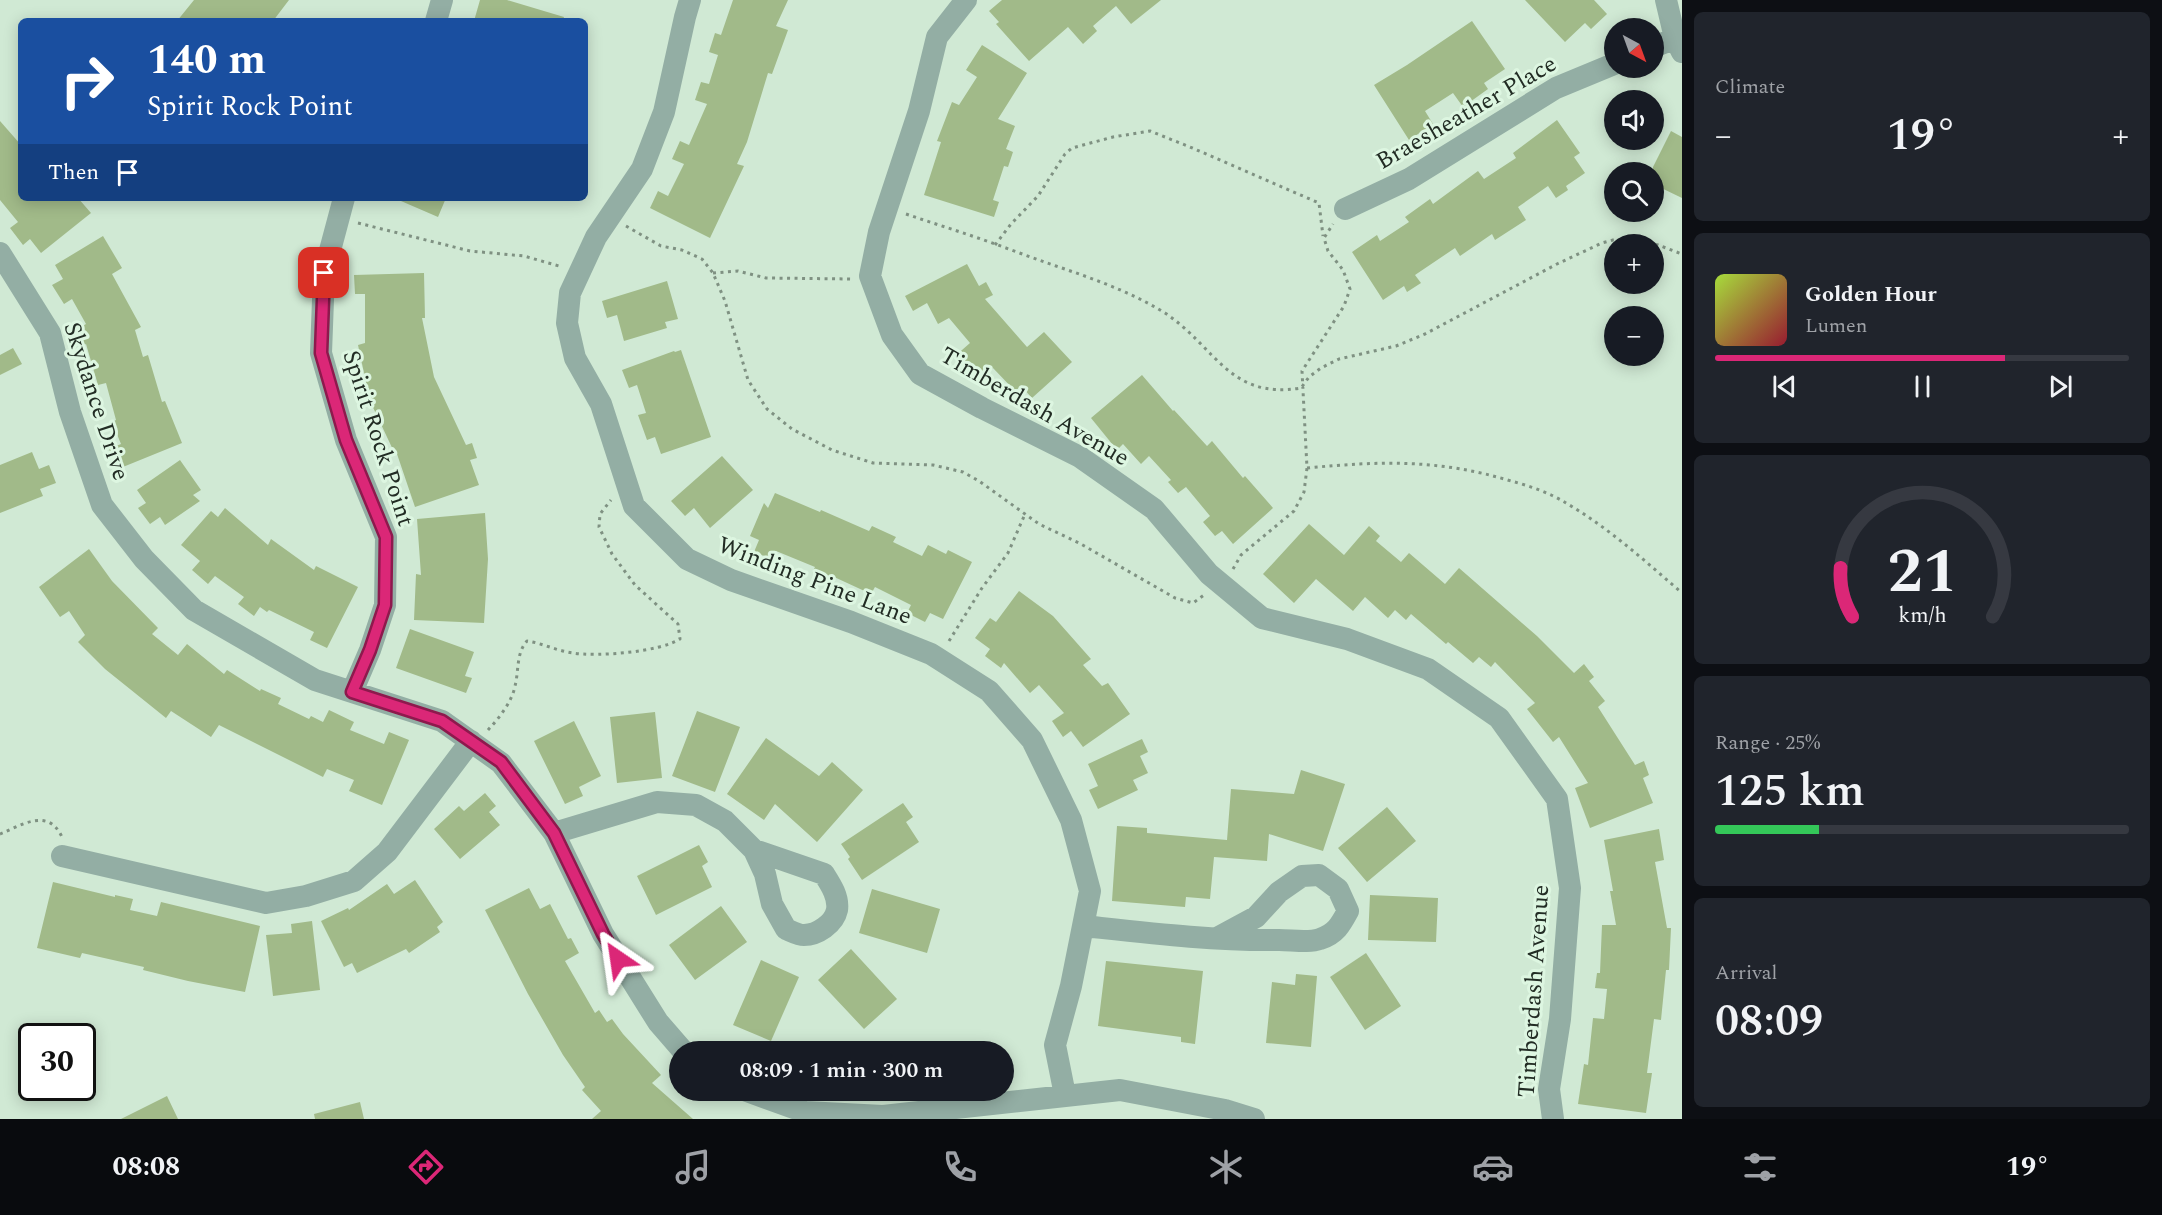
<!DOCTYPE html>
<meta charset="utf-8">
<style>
body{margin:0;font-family:Spectral,serif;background:#20242c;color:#f1f3f6;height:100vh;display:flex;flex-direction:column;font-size:22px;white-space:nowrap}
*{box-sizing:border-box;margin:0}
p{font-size:20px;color:#9ea1a6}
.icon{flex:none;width:33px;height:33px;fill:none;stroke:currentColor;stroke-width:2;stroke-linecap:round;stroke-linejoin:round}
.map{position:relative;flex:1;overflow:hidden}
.details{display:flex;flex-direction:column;gap:12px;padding:12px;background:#0d0f14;width:480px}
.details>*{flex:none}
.top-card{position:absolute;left:18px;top:18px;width:570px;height:183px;border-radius:9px;box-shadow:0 3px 15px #0003;background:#1a4fa0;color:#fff;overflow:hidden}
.needle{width:39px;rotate:139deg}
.tools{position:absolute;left:1604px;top:18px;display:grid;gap:12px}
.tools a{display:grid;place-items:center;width:60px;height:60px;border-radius:50%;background:#171b24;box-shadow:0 3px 15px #0003;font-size:30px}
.speed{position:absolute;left:18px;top:1023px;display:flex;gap:12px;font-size:30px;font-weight:700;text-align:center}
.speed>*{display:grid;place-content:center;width:78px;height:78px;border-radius:50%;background:#171b24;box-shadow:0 3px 15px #0003;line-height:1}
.speed .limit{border:3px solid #111;border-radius:9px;background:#fff;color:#111}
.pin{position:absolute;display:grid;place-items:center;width:51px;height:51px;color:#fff;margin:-26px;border-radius:12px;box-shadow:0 3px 9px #0006}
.me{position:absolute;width:66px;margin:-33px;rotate:328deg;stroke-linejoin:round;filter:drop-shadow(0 0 4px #0008)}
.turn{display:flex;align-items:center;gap:21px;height:126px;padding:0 30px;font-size:27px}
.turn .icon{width:78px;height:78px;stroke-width:2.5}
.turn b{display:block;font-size:42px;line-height:51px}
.then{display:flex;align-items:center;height:57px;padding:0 30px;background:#0003;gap:12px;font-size:22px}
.big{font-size:45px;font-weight:600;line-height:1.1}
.details .widget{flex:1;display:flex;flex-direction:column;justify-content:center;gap:9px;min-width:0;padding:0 21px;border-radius:9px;background:#20242c}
.details .dial{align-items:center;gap:0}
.dial svg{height:156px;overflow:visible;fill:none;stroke:#363941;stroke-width:7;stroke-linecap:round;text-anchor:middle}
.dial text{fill:#f1f3f6;stroke:none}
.song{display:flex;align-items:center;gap:18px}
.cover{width:72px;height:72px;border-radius:9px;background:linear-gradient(135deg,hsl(80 70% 55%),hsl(350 70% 35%))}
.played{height:6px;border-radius:3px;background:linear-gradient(90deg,#db2777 70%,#363941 70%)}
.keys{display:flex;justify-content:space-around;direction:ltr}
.heat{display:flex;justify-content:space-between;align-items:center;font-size:33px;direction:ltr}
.charge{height:9px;border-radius:4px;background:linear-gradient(90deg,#34c759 25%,#363941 0)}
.trip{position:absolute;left:669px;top:1041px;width:345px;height:60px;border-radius:30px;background:#171b24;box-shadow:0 3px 15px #0003;font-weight:600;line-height:60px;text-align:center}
.menu{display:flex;height:96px;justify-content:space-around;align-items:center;background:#090b0e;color:#9ea1a6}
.menu .icon{width:42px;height:42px}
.menu .selected{color:#db2777}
.menu b{font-size:27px;color:#f1f3f6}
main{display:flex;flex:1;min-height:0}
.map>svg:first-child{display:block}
.building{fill:#a1ba89}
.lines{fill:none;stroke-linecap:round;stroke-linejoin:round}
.path{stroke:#7f9182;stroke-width:3;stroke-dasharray:3 4.5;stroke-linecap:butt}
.minor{stroke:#93aea4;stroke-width:22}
.route-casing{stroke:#8e194d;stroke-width:15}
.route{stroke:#db2777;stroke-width:10}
.labels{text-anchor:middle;stroke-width:6;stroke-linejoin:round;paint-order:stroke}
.street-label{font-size:24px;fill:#222c24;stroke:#ddf6e1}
</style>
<main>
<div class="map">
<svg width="1682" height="1119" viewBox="0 0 1682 1119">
<rect width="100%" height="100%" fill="#d0e9d4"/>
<path class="building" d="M194,0H289L273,21H177Z
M480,0H507L564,17L563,21H474Z
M733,0H788L776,26L788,30L772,74L768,73L747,142L737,164L744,166L710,238L650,208L658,191L668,196L684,164L672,159L680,141L689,145L707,104L695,100L701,82L709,84L718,55L709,52L715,33L721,35Z
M1002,0H1161L1131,24L1116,6L1093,26L1097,31L1083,44L1068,27L1029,61L996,24L999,22L989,11Z
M1525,0H1594L1607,14L1591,29L1585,23L1565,42Z
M1472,21L1505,69L1484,83L1488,89L1463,107L1453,93L1425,111L1433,124L1409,140L1374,85L1407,65Z
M982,45L1027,73L998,119L1015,126L1006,149L1013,152L1008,167L1004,166L993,200L999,202L994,217L924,195L941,142L937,141L952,102L959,105L977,77L966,70Z
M1557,120L1580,153L1574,157L1585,173L1566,186L1568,190L1556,198L1548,186L1518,207L1526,220L1495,240L1492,234L1460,256L1455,248L1415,275L1421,283L1407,292L1404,286L1383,300L1352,252L1377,235L1380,241L1409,222L1405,217L1430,199L1433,204L1478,171L1484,179L1516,158L1513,153Z
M0,121L21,145V198H78L91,213L41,253L30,239L23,245L10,228L18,222L0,200Z
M1671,131L1682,137V198L1653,184V167Z
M394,198H446L438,217Z
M103,236L122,268L112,274L141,327L135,330L143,357L148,355L162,402L165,401L182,443L118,469L109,449L121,444L112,422L116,420L106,383L98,385L86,344L82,346L74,331L86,324L72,299L64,304L52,285L63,279L55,265Z
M967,264L979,286L986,282L993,295L985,299L1027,347L1044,332L1072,362L1032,398L1021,386L1015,391L993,368L983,376L971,363L964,369L954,357L970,343L949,318L938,324L927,303L913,311L905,296Z
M424,273L425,318H422L434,377L466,445L472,443L477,458L470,460L479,485L415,507L397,454H395L370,401L358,345L365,343V294H355L354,275Z
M667,281L678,319L665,322L667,328L624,341L617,315L607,318L602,301Z
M13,348L22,364L0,375V355Z
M681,350L711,437L661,454L655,437L647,440L638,415L646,413L637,385L629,388L622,370L674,351L675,352Z
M1142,375L1173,411L1174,410L1207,446L1212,441L1243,478L1245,476L1273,508L1233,544L1222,531L1215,536L1203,522L1210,516L1186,487L1178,493L1168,482L1171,480L1149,456L1141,464L1123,444L1117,450L1091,418Z
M32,452L39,469L49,465L56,483L40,489L43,496L0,513V465Z
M722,456L753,490L710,528L694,508L685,516L671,501Z
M180,460L201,490L193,495L200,501L165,525L160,517L150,524L138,508L146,503L137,490Z
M775,493L820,512L821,510L869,531L872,526L896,537L893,542L922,556L928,545L946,554L948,550L972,562L943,619L930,613L925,622L907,613L911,605L875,587L871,594L832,576L830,581L812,573L815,567L776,551L772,559L754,552L759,540L750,536L764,503L768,508Z
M225,508L268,545L271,539L314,570L316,566L358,587L327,648L310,640L314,632L269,610L267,612L260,607L254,616L238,604L244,597L215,576L208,584L192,570L200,561L181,545L211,511L218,517Z
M485,513L488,559L484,623L414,620L416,574L421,575L417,519Z
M1309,524L1344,555L1369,526L1380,536L1376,541L1401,562L1409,553L1445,584L1459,568L1537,636L1574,673L1584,664L1594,677L1589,681L1605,701L1598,707L1635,765L1644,761L1649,775L1643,778L1653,803L1590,828L1575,788L1588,783L1559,737L1553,742L1527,709L1535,703L1495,662L1491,667L1479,657L1473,663L1448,642L1446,644L1411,614L1406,620L1395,610L1388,618L1365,597L1353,611L1316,579L1294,603L1263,574Z
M89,549L112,581L158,628L152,634L178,655L187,644L224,674L227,670L260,691L261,689L281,698L278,704L309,719L311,716L323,722L329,710L354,722L350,730L384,744L389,732L409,740L382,805L349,791L354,780L327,769L323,777L219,725L211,737L171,711L166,718L105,669L78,642L85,635L69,611L60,617L39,587Z
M1019,591L1053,616L1091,659L1083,665L1102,686L1108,683L1130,714L1083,747L1071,731L1063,737L1052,721L1064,713L1039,685L1030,693L1004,663L1001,668L985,656L990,649L975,638L990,618L996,622Z
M410,629L474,652L465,676L472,678L466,693L396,668Z
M697,711L740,727L715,792L672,776Z
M655,712L662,778L617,783L610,717Z
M574,721L601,776L579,787L583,796L565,804L534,741Z
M766,738L819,776L832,762L863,790L817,842L775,804L764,820L727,794Z
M1142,739L1148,752L1140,756L1148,773L1133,780L1138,790L1098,809L1089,790L1098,786L1088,764Z
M1301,770L1345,784L1323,851L1269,834L1267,861L1214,857L1210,899L1186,897L1185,907L1112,901L1117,826L1147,828V833L1227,840L1231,789L1294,794Z
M485,793L496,806L489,812L500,825L460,859L434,829L459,806L464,811Z
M903,803L913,817L906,822L919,842L862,880L848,859L850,857L841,844Z
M1387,807L1416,841L1367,882L1338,848Z
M1659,829L1664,860L1655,862L1667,928H1671L1669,970H1666L1661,1020L1654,1019L1647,1073H1652L1646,1113L1578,1104L1584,1064L1588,1065L1593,1018L1604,1019L1607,989L1595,988L1597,973H1600L1602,925H1616L1610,891H1613L1604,840Z
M699,845L708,862L702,866L712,887L656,915L637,876Z
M415,880L443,922L437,927L440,932L409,953L406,949L357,973L352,963L344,967L321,921L348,908L349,910L387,884L394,894Z
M53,882L115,897V895L133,899L130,910L157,916L161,902L260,926L245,992L188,981L143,970L144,967L82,953L80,958L37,948Z
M529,888L540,909L550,904L568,939L571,938L579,953L565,961L595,1013L599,1010L607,1022L612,1019L623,1034L661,1075L652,1083L693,1119H592L601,1111L582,1090L585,1087L563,1055L528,994L485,910Z
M872,889L940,909L927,953L859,933Z
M1370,895L1438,898L1436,942L1368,940Z
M721,906L747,942L695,980L669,945Z
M312,921L320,990L273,996L266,935L292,933L291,924Z
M851,949L897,999L864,1029L818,980Z
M1366,953L1401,1006L1365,1030L1330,977Z
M761,960L799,977L771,1041L733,1025Z
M1106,961L1203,971L1195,1044L1181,1042V1037L1098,1026Z
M1296,974L1317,976L1311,1047L1266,1043L1272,982L1295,985Z
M167,1096L178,1119H121Z
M360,1102L364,1119H315L314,1114Z"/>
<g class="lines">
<path class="path" d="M906,214C929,222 952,229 975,237C1002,246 1029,257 1056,266C1094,279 1131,292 1165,313C1216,347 1229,400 1301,388L1309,377L1321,368L1339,359L1396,346L1425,334L1557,264L1602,243L1613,240H1627L1658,245L1682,254
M358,223L470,251L524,256L559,266
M626,226L661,246L682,250L702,259L713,273L725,301L748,380L767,409L792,429L832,450L873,463L933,465L963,472L979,481L1039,524L1081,544L1175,598L1193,603L1204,595
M995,245L1011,224L1038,196L1065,154L1072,148L1113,137L1150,131L1190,147L1319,203L1323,236
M713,273L738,271L766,278L851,279
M1307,468C1381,461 1439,459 1511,481C1530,486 1550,493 1566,503C1609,528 1645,561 1682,593
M1233,569L1241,555L1294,511L1304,492L1307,468L1302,371L1344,306L1350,289L1343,270L1328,251L1324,238L1333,224
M949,641L982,588L1008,553L1025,514
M488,730C499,718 512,702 515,686C519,671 516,653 527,641C542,643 557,651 573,653C597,657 660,652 680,639L678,624L635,585L612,554L599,527L600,514L611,500
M0,834C22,825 48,807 62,837"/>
<path class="minor" d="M690,0L685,17L664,112L642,169L596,237L570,293L567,323L575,358L601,404L634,506L687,559L731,580L851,622L931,654L989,691L1032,740L1071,820L1090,891L1071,986L1055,1045L1065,1095
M966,0L937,37L919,111L879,232L870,276L892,335L920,374L982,408L1080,457L1154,509L1209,574L1262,618L1347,639L1428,669L1499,718L1557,799L1570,888L1560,1019L1549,1089L1553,1119
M1666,0L1675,38L1682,52
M436,21L442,0
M1653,47L1682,36
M344,198L324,273L321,353L346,440L386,537L385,605L370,650L352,692
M1345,209L1409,179L1556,88L1614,64
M0,253L50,333L70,412L102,505L144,559L194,610L315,680L442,721L501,763L554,833L603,934L658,1022L684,1052
M554,833L657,802L696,805L725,821L754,850L765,874L772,904L786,929C791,931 798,935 804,935C817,935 834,924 837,910C839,897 831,885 824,874L754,850
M62,856L266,903L306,896L354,881L387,852L471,741
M1083,926C1148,933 1214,941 1279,940C1292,940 1309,943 1320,939C1336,934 1341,924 1348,911L1338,889L1319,875L1302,876L1279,892L1256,917L1219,937
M744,1090L805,1112L883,1116L1120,1090L1225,1110L1254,1119"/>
</g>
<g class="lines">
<g class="route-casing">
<path id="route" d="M324,273L321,353L346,440L386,537L385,605L370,650L352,692L442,721L501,762L554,833L603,934L618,959"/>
</g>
<use href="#route" class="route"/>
</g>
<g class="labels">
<g class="street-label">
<text transform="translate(1466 112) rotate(-30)" y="8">Braesheather Place</text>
<text transform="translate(97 401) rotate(72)" y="8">Skydance Drive</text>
<text transform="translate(1035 406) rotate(30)" y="8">Timberdash Avenue</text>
<text transform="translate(379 438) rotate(72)" y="8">Spirit Rock Point</text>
<text transform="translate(815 580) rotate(21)" y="8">Winding Pine Lane</text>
<text transform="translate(1533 991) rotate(-86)" y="8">Timberdash Avenue</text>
</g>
</g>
</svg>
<div class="tools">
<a><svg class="needle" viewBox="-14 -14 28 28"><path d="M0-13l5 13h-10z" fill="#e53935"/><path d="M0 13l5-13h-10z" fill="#9ea1a6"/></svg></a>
<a><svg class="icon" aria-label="sound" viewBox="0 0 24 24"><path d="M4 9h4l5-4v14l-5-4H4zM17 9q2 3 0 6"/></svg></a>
<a><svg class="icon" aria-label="search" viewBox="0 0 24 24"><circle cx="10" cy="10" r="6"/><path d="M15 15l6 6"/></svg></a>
<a>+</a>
<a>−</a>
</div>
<div class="speed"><div class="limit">30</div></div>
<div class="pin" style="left:324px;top:273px;background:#d93025"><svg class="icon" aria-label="arrive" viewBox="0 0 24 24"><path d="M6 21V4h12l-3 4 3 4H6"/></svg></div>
<svg class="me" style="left:618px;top:959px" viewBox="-20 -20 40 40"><path d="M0-17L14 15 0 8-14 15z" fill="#db2777" stroke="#fff" stroke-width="4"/></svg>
<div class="trip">08:09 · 1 min · 300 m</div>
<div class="top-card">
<div class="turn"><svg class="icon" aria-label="right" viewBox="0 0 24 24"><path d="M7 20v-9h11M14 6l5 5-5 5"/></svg><div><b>140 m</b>Spirit Rock Point</div></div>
<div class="then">Then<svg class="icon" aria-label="arrive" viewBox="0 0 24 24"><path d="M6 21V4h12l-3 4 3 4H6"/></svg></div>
</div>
</div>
<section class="details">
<div class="widget"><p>Climate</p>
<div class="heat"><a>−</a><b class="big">19°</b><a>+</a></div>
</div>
<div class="widget">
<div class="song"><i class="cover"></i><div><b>Golden Hour</b><p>Lumen</p></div></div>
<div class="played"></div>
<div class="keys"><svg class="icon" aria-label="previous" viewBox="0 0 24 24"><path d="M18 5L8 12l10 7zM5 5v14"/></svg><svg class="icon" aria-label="pause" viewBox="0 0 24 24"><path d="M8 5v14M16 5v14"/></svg><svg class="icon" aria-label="next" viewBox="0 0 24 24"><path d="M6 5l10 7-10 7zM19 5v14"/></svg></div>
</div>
<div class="widget dial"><svg viewBox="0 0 100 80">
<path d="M14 69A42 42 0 1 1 86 69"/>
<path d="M14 69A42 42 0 0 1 8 44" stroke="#db2777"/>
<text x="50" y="56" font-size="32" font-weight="700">21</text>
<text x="50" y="72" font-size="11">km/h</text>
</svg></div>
<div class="widget"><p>Range · 25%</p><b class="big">125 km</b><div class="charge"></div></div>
<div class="widget"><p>Arrival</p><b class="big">08:09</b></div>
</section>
</main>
<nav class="menu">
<b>08:08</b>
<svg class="icon selected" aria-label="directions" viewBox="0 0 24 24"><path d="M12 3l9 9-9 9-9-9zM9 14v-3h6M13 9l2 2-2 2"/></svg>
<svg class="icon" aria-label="music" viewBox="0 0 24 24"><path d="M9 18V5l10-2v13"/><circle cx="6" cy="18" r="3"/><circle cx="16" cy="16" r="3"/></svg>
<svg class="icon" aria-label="phone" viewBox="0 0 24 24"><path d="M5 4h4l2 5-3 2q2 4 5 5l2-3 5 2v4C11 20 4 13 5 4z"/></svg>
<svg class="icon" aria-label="climate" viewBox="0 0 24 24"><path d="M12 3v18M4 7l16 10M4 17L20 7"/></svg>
<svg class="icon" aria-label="car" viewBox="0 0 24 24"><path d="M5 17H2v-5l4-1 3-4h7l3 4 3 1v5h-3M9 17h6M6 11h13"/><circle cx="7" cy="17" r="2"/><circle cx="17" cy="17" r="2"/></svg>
<svg class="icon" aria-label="filters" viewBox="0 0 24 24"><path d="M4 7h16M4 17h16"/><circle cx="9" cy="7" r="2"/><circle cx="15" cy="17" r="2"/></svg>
<b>19°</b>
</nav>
